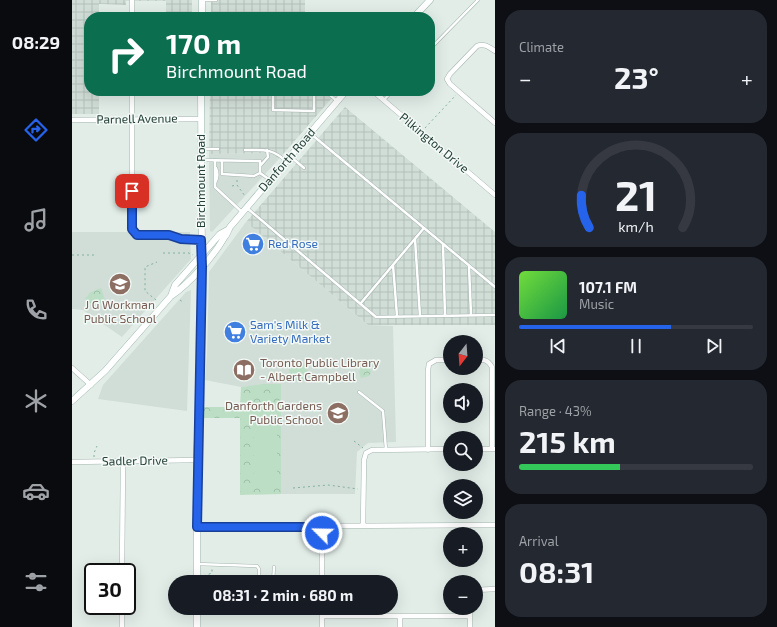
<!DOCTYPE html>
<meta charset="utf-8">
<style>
body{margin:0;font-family:"Exo 2",sans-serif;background:#242831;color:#f1f3f6;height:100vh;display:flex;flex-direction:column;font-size:15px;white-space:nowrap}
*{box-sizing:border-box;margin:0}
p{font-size:13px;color:#9ea1a6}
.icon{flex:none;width:22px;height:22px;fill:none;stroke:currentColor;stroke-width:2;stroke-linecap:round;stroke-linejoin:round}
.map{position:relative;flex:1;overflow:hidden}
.sheet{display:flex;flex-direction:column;gap:10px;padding:10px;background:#0d0f14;width:282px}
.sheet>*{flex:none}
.top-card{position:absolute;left:12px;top:12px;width:351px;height:84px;border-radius:16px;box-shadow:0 4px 16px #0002;background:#0b6e4f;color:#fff;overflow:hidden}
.needle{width:26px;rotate:197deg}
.controls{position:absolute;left:371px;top:335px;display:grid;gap:8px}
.controls a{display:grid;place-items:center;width:40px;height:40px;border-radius:50%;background:#171b24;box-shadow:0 4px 16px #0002;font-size:20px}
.speed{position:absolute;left:12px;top:563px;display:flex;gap:8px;font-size:20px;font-weight:700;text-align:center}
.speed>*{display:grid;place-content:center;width:52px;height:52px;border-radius:50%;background:#171b24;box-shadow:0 4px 16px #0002;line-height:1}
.speed .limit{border:2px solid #111;border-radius:6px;background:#fff;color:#111}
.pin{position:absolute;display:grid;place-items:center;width:34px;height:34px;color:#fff;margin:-17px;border-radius:8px;box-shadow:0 2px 6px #0006}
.me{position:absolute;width:44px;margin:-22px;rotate:293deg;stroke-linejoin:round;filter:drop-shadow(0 0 3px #0008)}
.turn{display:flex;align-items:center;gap:14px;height:84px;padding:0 16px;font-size:18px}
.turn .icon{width:52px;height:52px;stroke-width:2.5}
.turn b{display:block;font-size:28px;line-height:34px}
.big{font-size:30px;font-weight:700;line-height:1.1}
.sheet .widget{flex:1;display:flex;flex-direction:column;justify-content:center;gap:6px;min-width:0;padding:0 14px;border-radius:16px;background:#242831}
.sheet .dial{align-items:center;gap:0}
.dial svg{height:104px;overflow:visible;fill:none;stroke:#363941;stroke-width:7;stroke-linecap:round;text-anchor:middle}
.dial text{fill:#f1f3f6;stroke:none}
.song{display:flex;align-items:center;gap:12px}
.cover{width:48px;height:48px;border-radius:6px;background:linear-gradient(135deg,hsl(100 70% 55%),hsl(140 70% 35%))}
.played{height:4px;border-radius:2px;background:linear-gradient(90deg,#2563eb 65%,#363941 65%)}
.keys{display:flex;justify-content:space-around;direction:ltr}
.heat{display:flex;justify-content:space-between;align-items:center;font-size:22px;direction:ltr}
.charge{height:6px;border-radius:3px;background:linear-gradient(90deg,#34c759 43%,#363941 0)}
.trip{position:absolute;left:96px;top:575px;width:230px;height:40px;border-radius:20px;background:#171b24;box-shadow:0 4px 16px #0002;font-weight:700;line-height:40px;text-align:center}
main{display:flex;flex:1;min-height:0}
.menu{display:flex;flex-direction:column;width:72px;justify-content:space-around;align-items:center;background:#090b0e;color:#9ea1a6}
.menu .icon{width:28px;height:28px}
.menu .selected{color:#2563eb}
.menu b{font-size:18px;color:#f1f3f6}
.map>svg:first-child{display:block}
.built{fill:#d1ddd7}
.industrial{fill:url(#industrial-grid)}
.park{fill:url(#park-crowns)}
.garden{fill:#bbdec4}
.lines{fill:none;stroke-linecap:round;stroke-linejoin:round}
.lane-casing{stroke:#a5b5af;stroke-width:3.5}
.street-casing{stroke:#a5b5af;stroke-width:5.5}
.secondary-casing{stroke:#a0b9b0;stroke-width:7}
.path{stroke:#82b1a1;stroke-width:1;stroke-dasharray:2 3;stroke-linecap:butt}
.lane{stroke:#fff;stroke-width:2.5}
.street{stroke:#fff;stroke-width:4.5}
.secondary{stroke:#fff;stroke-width:6}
.route-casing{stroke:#184099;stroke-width:10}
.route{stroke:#2563eb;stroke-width:7}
.labels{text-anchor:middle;stroke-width:3;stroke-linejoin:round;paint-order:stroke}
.street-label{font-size:12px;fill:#223e36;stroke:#f3f9f6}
.shop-label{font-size:12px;fill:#366cbe;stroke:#f3f9f6;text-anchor:start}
.education-label{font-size:12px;fill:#785e54;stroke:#f3f9f6}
</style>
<main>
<nav class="menu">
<b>08:29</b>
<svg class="icon selected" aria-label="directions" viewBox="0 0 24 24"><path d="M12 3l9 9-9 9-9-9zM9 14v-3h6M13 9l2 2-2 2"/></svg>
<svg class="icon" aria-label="music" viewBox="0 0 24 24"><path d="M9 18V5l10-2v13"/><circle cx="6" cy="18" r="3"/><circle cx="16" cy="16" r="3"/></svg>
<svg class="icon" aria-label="phone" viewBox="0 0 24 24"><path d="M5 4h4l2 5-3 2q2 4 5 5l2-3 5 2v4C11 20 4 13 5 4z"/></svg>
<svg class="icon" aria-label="climate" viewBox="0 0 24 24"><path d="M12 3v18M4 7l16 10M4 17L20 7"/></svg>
<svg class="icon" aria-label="car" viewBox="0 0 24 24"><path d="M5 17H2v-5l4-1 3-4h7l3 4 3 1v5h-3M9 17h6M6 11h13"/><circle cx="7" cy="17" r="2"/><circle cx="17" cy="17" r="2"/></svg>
<svg class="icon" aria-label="filters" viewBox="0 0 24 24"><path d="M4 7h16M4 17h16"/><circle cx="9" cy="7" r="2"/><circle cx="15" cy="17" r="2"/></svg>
</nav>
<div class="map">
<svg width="423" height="627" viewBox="0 0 423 627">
<defs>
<pattern id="industrial-grid" width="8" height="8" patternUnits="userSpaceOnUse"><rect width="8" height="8" fill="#d1ddd7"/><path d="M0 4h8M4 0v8" fill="none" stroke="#b3bfb9"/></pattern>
<pattern id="park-crowns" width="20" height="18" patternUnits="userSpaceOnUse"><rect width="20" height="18" fill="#bbdec4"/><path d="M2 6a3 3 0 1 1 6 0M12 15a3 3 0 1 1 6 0" fill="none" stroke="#a0c0a9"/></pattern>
</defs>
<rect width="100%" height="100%" fill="#e2ede8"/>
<path class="built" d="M194,153L203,154L206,160L140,232L138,231L137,154Z
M174,222L296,325L321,326L324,442L296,443L285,452L283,494H209V384L169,387L133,380L135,354L137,272Z
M0,232H118L119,259L50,337L11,310L0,309Z
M119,290L115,411L26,399L31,385L114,292Z"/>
<path class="industrial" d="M0,0H120V17H94V1H54V5L27,4V17H17V91H27V114H0Z
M139,0H233V14L317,15L320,17H139Z
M138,91H266L206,160L203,154L194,153L137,154Z
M273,107L423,232V325H296L174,222Z"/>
<path class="park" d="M29,288L33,300L27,304L16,303L13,298L16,296L17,293Z
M290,366L298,369L299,372L297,376L289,378L287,372Z
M191,384H209V494L168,495V418H131L132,407H168L169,387Z"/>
<path class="garden" d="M226,361L234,364L236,374L234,379L230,381L217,380V362Z
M182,419L205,420V483L182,484Z"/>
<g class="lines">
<g class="lane-casing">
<path id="lane" d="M132,0H144
M130,14H156L208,17
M358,49L406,0
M201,91V110L242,111V91
M227,91H253L265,101
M312,100L320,91
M239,134L423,287
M131,149H146
M173,150C192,150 199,148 214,161
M219,157L232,168
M130,160L188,161V173
M143,161V187L170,212
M150,161V174L182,176L188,173L198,180
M188,166L196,157L195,150
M143,183C146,178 146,173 144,168
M175,208L304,317L423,315
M60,229L65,235H97L109,239H128
M343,239L348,316
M371,244L373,316
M321,265L325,316
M397,266L399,315
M289,303L352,228
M287,392L311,411L314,450
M125,564L185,566L187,569V582
M201,582L202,567"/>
</g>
<g class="street-casing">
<path id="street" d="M60,17V0
M423,51C417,47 412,43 405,46L378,74L375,79L378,84L423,123
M60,91V229
M301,91L423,195
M0,120L129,119
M404,360C412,359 416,360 420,367V449
M0,368L19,385
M404,449H422
M356,450V370L357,364L364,360H378
M0,462L125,460
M291,526L292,460L294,453L300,450L378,449
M125,527L423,525
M50,572L51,462
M250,582V527
M404,590L423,589
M250,616H398
M328,616V627
M50,627V606
M250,627V608
M398,627V608"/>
</g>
<g class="secondary-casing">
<path id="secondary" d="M130,17V0
M342,17L358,0
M99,296L103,285L148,234L157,229
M0,401L33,371L99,296C117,284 141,257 152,238C155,235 156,231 158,227L274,91
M125,582V460L130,267L129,91
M125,627V608"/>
</g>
<path class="path" d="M353,128L384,95
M165,180V185L173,196
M160,186L164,185
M91,253H117L121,255
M0,255H24
M84,300L73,291V267L85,262
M108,300L111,302
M282,441L291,448
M22,457V453L25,446
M221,488L256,485L286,489
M132,576L140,573V568"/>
<use href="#lane" class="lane"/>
<use href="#street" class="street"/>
<use href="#secondary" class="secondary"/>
</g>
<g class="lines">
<g class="route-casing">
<path id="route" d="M60,191V229L65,235H97L109,239L129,240L130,267L125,527H250V533"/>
</g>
<use href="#route" class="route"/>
</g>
<defs>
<g id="supermarket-disc" transform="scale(1.15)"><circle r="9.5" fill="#3f7fe0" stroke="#f3f9f6"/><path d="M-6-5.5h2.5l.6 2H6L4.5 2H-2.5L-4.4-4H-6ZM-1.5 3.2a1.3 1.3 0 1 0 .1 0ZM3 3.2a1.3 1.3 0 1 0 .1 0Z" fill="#fff"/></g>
<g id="school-disc" transform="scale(1.15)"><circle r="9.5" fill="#8d6e63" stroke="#f3f9f6"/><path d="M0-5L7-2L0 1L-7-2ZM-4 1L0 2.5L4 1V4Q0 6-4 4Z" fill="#fff"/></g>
<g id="library-disc" transform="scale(1.15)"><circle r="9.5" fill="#8d6e63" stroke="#f3f9f6"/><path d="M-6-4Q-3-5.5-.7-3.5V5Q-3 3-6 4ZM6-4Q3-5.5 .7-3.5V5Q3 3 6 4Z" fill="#fff"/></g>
</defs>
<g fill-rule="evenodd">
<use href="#supermarket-disc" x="181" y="244"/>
<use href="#school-disc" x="48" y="284"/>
<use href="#supermarket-disc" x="163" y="332"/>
<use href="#library-disc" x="172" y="370"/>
<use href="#school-disc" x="266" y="413"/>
</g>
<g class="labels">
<g class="street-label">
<text transform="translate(65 119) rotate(-1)" y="4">Parnell Avenue</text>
<text transform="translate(362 143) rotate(40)" y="4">Pilkington Drive</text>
<text transform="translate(215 160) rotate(-49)" y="4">Danforth Road</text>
<text transform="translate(129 181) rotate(-90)" y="4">Birchmount Road</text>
<text transform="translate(63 461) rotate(-1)" y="4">Sadler Drive</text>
</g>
<g class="shop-label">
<text x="196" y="248">Red Rose</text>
<text x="178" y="329">Sam's Milk &amp;<tspan x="178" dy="14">Variety Market</tspan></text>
</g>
<g class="education-label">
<text x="48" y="309">J G Workman<tspan x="48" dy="14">Public School</tspan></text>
<text x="188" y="367" text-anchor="start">Toronto Public Library<tspan x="188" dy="14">- Albert Campbell</tspan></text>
<text x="250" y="410" text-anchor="end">Danforth Gardens<tspan x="250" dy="14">Public School</tspan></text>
</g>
</g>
</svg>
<div class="controls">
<a><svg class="needle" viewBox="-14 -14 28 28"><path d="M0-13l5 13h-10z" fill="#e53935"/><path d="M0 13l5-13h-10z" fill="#9ea1a6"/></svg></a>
<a><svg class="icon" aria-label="sound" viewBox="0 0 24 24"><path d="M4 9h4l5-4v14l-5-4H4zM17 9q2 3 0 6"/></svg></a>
<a><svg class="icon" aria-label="search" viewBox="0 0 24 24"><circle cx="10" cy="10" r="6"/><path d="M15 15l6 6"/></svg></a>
<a><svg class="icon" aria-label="layers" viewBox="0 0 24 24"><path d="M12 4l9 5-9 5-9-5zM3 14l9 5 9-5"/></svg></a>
<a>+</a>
<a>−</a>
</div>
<div class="speed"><div class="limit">30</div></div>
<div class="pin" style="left:60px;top:191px;background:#d93025"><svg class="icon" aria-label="arrive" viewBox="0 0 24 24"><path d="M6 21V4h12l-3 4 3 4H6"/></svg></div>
<svg class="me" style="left:250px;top:533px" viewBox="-20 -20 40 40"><circle r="17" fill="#2563eb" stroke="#fff" stroke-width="3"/><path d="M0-11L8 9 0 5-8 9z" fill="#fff"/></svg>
<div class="trip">08:31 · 2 min · 680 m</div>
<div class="top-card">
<div class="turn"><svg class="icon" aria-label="right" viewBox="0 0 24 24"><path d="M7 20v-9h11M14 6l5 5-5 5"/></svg><div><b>170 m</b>Birchmount Road</div></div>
</div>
</div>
<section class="sheet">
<div class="widget"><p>Climate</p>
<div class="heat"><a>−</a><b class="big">23°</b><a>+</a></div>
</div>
<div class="widget dial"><svg viewBox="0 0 100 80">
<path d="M14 69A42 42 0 1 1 86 69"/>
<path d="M14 69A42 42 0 0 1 8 44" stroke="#2563eb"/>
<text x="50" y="56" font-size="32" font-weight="700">21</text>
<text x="50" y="72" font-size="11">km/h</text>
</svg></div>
<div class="widget">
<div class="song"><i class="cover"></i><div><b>107.1 FM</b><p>Music</p></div></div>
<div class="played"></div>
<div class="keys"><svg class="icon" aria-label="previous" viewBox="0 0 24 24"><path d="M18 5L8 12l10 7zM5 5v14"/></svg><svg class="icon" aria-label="pause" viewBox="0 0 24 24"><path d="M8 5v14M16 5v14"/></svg><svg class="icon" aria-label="next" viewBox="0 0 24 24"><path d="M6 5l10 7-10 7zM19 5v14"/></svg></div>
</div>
<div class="widget"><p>Range · 43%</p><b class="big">215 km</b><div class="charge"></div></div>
<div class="widget"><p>Arrival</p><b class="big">08:31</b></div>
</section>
</main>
